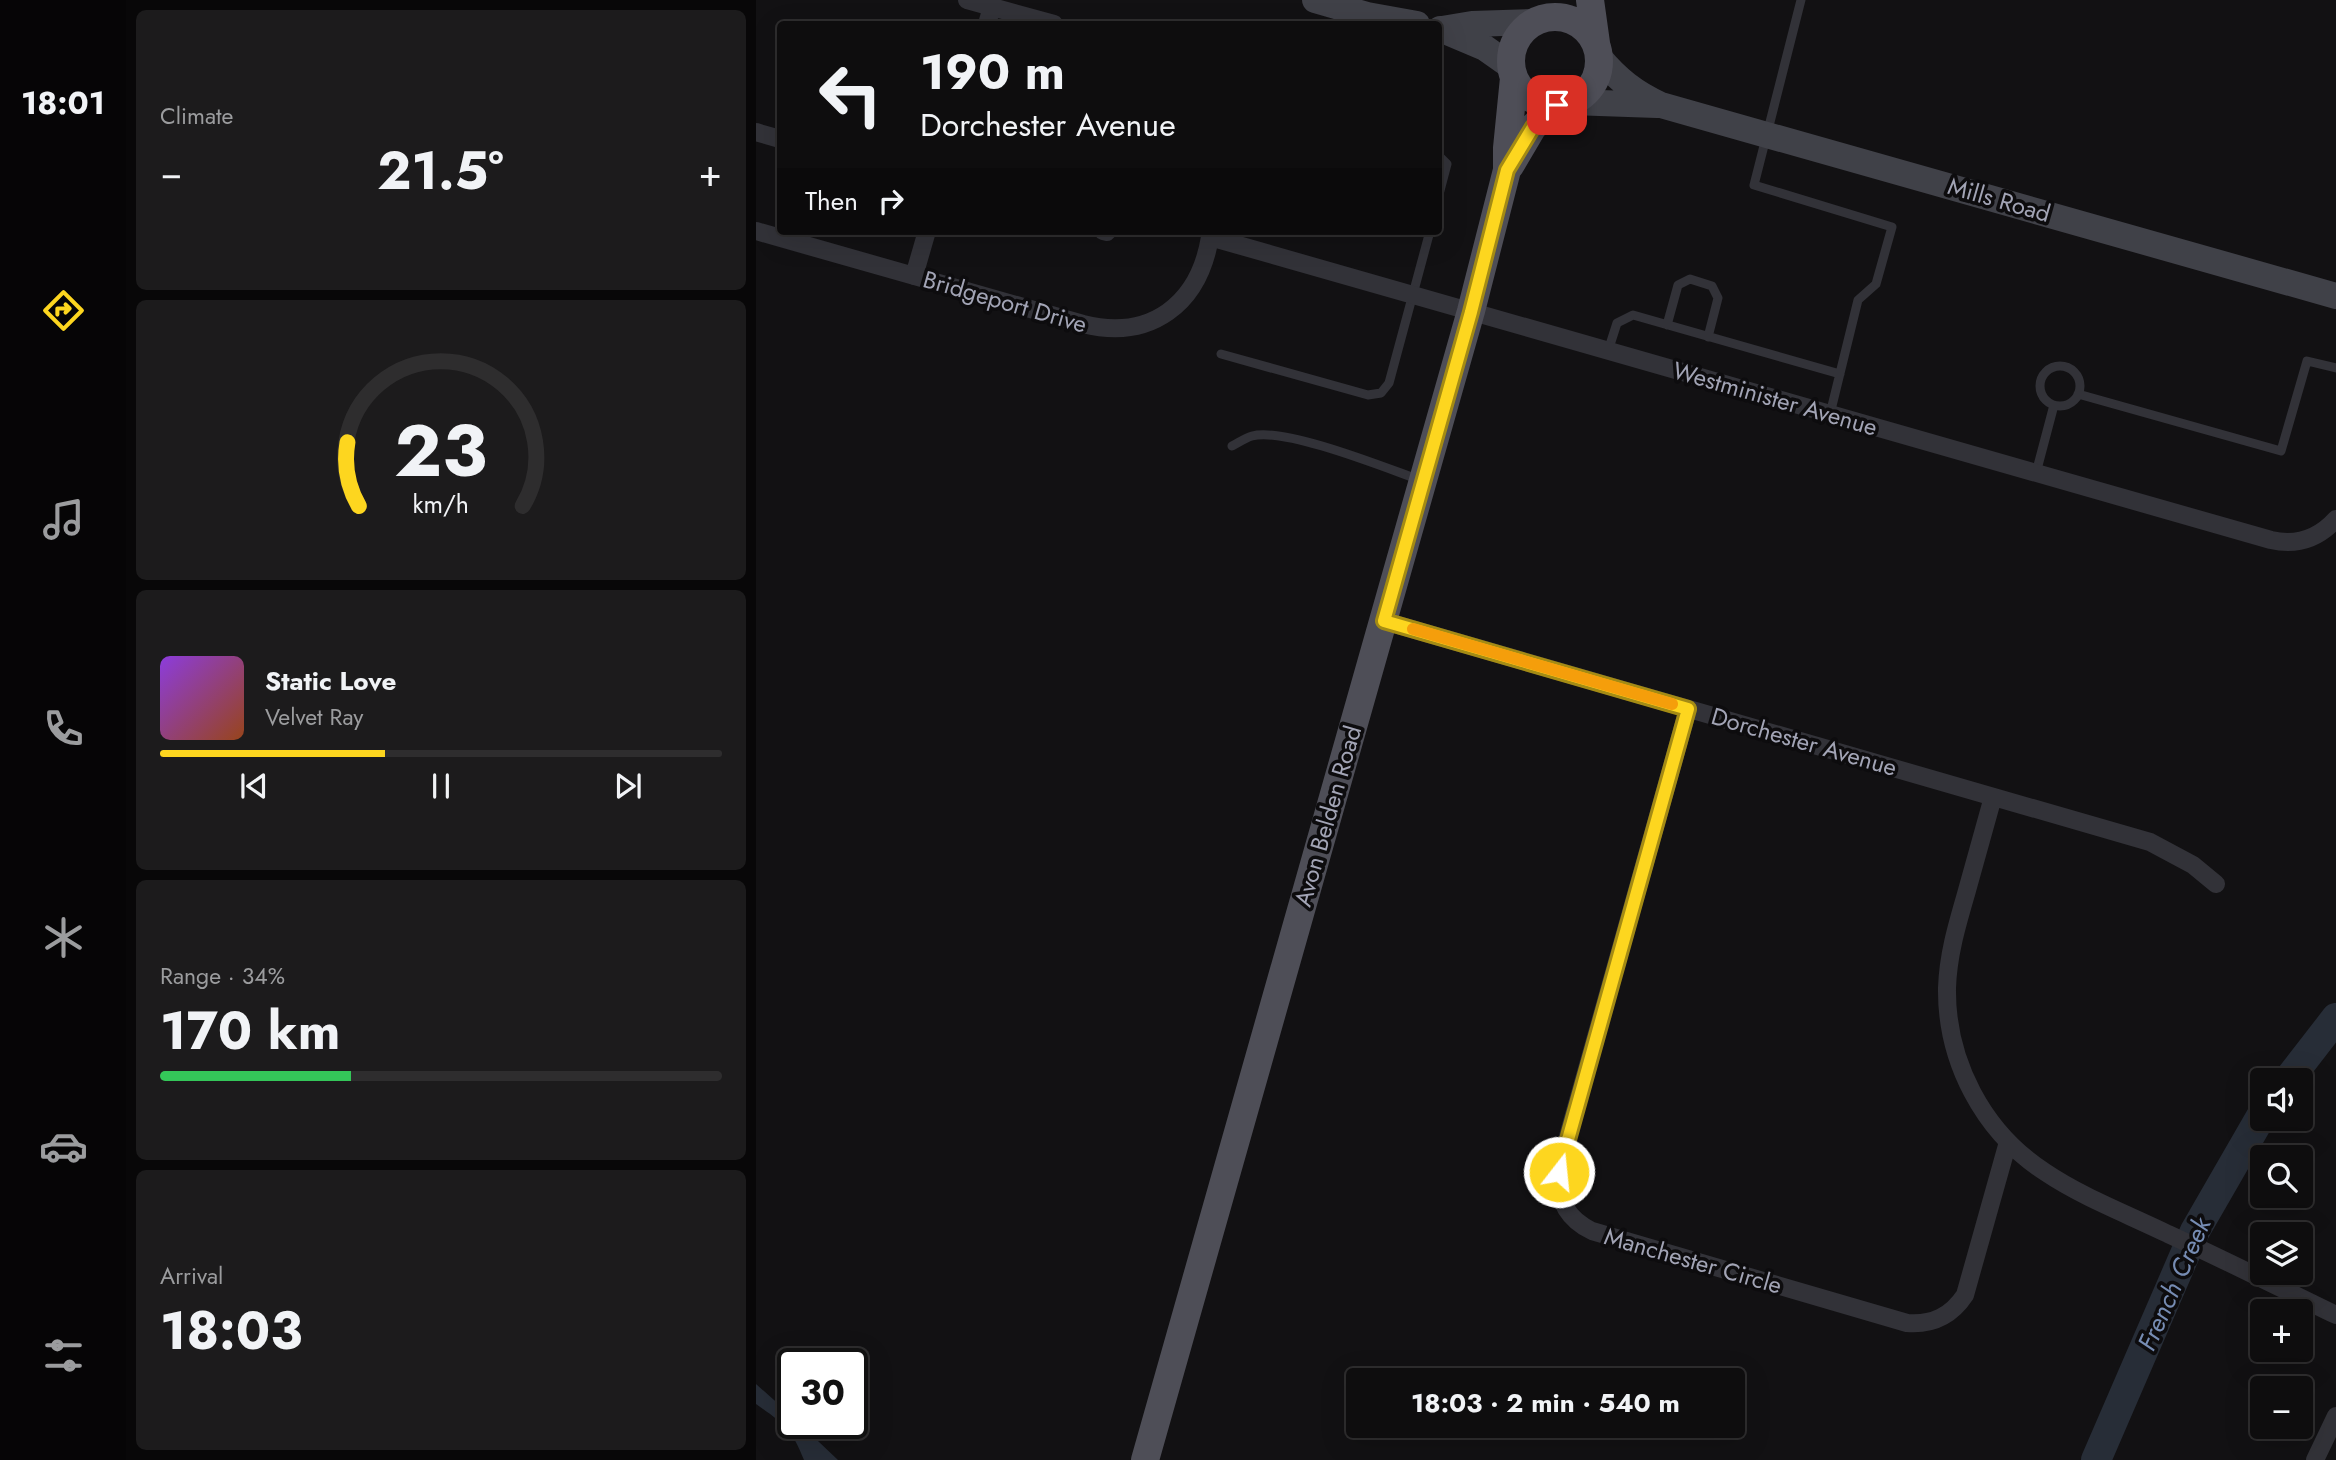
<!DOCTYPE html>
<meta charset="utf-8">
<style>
body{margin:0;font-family:Jost,sans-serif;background:#1c1b1c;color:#f1f3f6;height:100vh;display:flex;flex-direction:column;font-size:26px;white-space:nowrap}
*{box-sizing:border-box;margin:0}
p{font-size:23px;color:#9b9c9e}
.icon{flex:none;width:38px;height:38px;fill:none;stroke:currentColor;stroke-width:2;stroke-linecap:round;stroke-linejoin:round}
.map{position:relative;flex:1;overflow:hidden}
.drawer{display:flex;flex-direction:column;gap:10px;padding:10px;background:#080708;width:630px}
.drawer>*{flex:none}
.hud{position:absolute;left:21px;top:21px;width:665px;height:214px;border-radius:7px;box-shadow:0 7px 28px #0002,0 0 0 2px #2e2d2e;background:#0e0d0e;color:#f1f3f6;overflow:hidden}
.buttons{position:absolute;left:1494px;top:1068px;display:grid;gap:14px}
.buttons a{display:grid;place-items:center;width:63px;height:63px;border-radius:7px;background:#0e0d0e;box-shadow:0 7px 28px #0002,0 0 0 2px #2e2d2e;font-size:35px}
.speed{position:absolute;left:21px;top:1348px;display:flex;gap:14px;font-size:35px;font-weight:700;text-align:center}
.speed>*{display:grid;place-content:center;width:91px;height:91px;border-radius:50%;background:#0e0d0e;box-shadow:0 7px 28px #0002,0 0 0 2px #2e2d2e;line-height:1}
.speed .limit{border:4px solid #111;border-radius:10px;background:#fff;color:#111}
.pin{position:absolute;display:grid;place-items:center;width:60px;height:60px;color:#fff;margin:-30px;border-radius:14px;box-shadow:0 4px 10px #0006}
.me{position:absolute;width:77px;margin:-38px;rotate:16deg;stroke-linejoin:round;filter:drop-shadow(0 0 5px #0008)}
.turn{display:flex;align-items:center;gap:24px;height:147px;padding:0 28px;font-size:32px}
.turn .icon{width:91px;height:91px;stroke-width:2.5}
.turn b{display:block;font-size:49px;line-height:60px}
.then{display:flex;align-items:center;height:66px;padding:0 28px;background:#0003;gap:14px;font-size:26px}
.big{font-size:52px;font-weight:700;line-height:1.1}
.drawer .tile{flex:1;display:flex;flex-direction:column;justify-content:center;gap:10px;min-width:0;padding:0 24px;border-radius:10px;background:#1c1b1c}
.drawer .dial{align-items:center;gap:0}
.dial svg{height:182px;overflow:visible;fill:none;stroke:#2e2d2e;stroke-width:7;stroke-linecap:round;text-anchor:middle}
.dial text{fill:#f1f3f6;stroke:none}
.song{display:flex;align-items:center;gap:21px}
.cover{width:84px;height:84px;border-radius:10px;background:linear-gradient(135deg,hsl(270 70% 55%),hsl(20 70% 35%))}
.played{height:7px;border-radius:4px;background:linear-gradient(90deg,#fdd61f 40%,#2e2d2e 40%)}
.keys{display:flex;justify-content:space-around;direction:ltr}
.heat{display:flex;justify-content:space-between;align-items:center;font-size:38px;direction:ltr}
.charge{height:10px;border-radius:5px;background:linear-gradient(90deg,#34c759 34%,#2e2d2e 0)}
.trip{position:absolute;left:590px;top:1368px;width:399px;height:70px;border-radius:7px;background:#0e0d0e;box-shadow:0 7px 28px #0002,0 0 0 2px #2e2d2e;font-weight:700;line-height:70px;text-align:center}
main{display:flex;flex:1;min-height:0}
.dock{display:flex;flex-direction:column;width:126px;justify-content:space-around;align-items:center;background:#060506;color:#9b9c9e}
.dock .icon{width:49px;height:49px}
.dock .on{color:#fdd61f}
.dock b{font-size:32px;color:#f1f3f6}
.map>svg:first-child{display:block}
.water{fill:#272d37}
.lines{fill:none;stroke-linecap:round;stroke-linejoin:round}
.river{stroke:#272d37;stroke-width:30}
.lane{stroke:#323238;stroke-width:9}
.street{stroke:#323238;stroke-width:18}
.secondary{stroke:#404148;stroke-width:26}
.primary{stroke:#4e4e57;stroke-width:28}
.route-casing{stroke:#a48b14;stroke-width:18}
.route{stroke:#fdd61f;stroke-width:12}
.slow{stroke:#f59e0b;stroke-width:12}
.labels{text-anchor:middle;stroke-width:7;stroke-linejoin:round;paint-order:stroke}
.street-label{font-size:24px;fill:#a2a4b5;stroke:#0d0c0e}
.water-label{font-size:26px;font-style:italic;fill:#768cb3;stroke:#0d0c0e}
</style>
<main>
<nav class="dock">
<b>18:01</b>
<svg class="icon on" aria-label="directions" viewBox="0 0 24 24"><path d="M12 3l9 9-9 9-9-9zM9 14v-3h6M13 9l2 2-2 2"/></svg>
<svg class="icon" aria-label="music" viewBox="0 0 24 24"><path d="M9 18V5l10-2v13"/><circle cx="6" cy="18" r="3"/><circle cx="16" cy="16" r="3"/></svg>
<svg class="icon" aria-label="phone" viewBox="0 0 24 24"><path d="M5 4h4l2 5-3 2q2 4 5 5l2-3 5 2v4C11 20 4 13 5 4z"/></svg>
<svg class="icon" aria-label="climate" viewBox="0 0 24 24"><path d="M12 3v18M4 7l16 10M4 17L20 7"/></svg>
<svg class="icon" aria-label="car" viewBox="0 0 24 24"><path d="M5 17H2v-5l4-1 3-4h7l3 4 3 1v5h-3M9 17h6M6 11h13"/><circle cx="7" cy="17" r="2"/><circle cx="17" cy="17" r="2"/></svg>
<svg class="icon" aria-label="filters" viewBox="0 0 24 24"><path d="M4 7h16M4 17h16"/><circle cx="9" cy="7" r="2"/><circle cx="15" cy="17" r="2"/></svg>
</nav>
<section class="drawer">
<div class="tile"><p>Climate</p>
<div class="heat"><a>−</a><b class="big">21.5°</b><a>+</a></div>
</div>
<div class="tile dial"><svg viewBox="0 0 100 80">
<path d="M14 69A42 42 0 1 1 86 69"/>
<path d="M14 69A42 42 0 0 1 9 41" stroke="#fdd61f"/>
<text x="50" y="56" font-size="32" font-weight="700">23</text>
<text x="50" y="72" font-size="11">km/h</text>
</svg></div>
<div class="tile">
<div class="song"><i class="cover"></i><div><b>Static Love</b><p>Velvet Ray</p></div></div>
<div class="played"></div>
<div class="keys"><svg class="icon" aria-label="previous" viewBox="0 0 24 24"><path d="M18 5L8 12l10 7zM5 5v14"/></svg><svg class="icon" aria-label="pause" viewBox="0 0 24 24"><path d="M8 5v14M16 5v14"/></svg><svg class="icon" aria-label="next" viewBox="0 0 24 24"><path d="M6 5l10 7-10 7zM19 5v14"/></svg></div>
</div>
<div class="tile"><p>Range · 34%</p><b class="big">170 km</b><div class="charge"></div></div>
<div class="tile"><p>Arrival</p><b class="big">18:03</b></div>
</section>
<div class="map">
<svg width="1580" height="1460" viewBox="0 0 1580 1460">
<rect width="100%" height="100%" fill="#121113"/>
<path class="water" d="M0,1384L37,1417V1423H43L82,1460H48C36,1429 27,1423 0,1404Z"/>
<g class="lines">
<path class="river" d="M1532,1080L1580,1018
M1340,1460L1439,1231L1507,1113"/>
<path class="lane" d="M1045,0L998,185L1136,227L1120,284L1102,300L1074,414
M682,155L691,164L682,198
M911,325L922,285L934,279L956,286L962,298L952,337
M852,351L861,323L877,315L1084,374
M465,354L612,395L625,393L633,383L674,231
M1284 386a20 20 0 1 1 40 0a20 20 0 1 1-40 0Z
M1322,394L1525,451L1551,361L1580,368
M476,446C482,443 489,438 496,436C529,427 630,468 664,480
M1280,473L1298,405"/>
<path class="street" d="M211,0L298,24
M231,24L236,7
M0,132L24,139
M0,231L327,324C395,341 443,304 454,237L1515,540C1541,546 1562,539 1580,519
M347,231L351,232
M158,276L171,231
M628,621L1394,842L1437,865L1460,884
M932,709L802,1172C801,1200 811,1219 836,1231L1151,1323C1177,1325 1195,1316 1209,1295L1252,1142
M1237,797C1228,829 1219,862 1210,894C1201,925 1192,955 1191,988C1190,1061 1227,1132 1289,1172C1326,1197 1371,1214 1412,1234C1469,1260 1524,1288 1580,1315
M1559,1460L1580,1416"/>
<path class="secondary" d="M559,0L611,15L661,24
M684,29L729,48L756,67
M686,29L716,24L778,22
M843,57C861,79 879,93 905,105L1580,296
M815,102L901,105"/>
<path class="primary" d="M834,0L840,43
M755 61a44 44 0 1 1 88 0a44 44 0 1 1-88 0Z
M754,166L777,127L801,105
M389,1460L715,311L751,170V148L758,78"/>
</g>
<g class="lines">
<g class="route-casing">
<path id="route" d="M801,105L777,127L751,170L715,312L628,621L932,709L803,1172"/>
</g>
<use href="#route" class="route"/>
<path class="slow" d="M657,629L916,704"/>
</g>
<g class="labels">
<g class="street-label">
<text transform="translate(1243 200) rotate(16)" y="8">Mills Road</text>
<text transform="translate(249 302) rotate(16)" y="8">Bridgeport Drive</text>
<text transform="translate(1019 399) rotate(16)" y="8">Westminister Avenue</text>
<text transform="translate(1048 742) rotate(16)" y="8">Dorchester Avenue</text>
<text transform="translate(572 816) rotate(-74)" y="8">Avon Belden Road</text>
<text transform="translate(937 1261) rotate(16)" y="8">Manchester Circle</text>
</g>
<g class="water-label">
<text transform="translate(1418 1284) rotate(-66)" y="9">French Creek</text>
</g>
</g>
</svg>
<div class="buttons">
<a><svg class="icon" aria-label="sound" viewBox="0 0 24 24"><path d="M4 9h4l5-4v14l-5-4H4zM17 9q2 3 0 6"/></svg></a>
<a><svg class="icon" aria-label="search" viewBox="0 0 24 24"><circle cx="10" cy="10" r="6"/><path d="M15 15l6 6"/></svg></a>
<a><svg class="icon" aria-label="layers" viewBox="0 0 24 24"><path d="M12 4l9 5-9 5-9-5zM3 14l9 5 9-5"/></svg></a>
<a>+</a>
<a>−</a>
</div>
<div class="speed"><div class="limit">30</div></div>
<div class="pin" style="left:801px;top:105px;background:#d93025"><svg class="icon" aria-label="arrive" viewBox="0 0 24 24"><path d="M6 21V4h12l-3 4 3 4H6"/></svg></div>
<svg class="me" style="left:803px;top:1172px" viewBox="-20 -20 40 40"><circle r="17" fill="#fdd61f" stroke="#fff" stroke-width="3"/><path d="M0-11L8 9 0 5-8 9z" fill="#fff"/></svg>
<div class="trip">18:03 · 2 min · 540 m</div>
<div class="hud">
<div class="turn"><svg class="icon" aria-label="left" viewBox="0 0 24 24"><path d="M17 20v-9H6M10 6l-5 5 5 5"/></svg><div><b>190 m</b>Dorchester Avenue</div></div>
<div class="then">Then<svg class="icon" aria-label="right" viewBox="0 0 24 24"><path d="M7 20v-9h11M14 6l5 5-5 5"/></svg></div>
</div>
</div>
</main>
